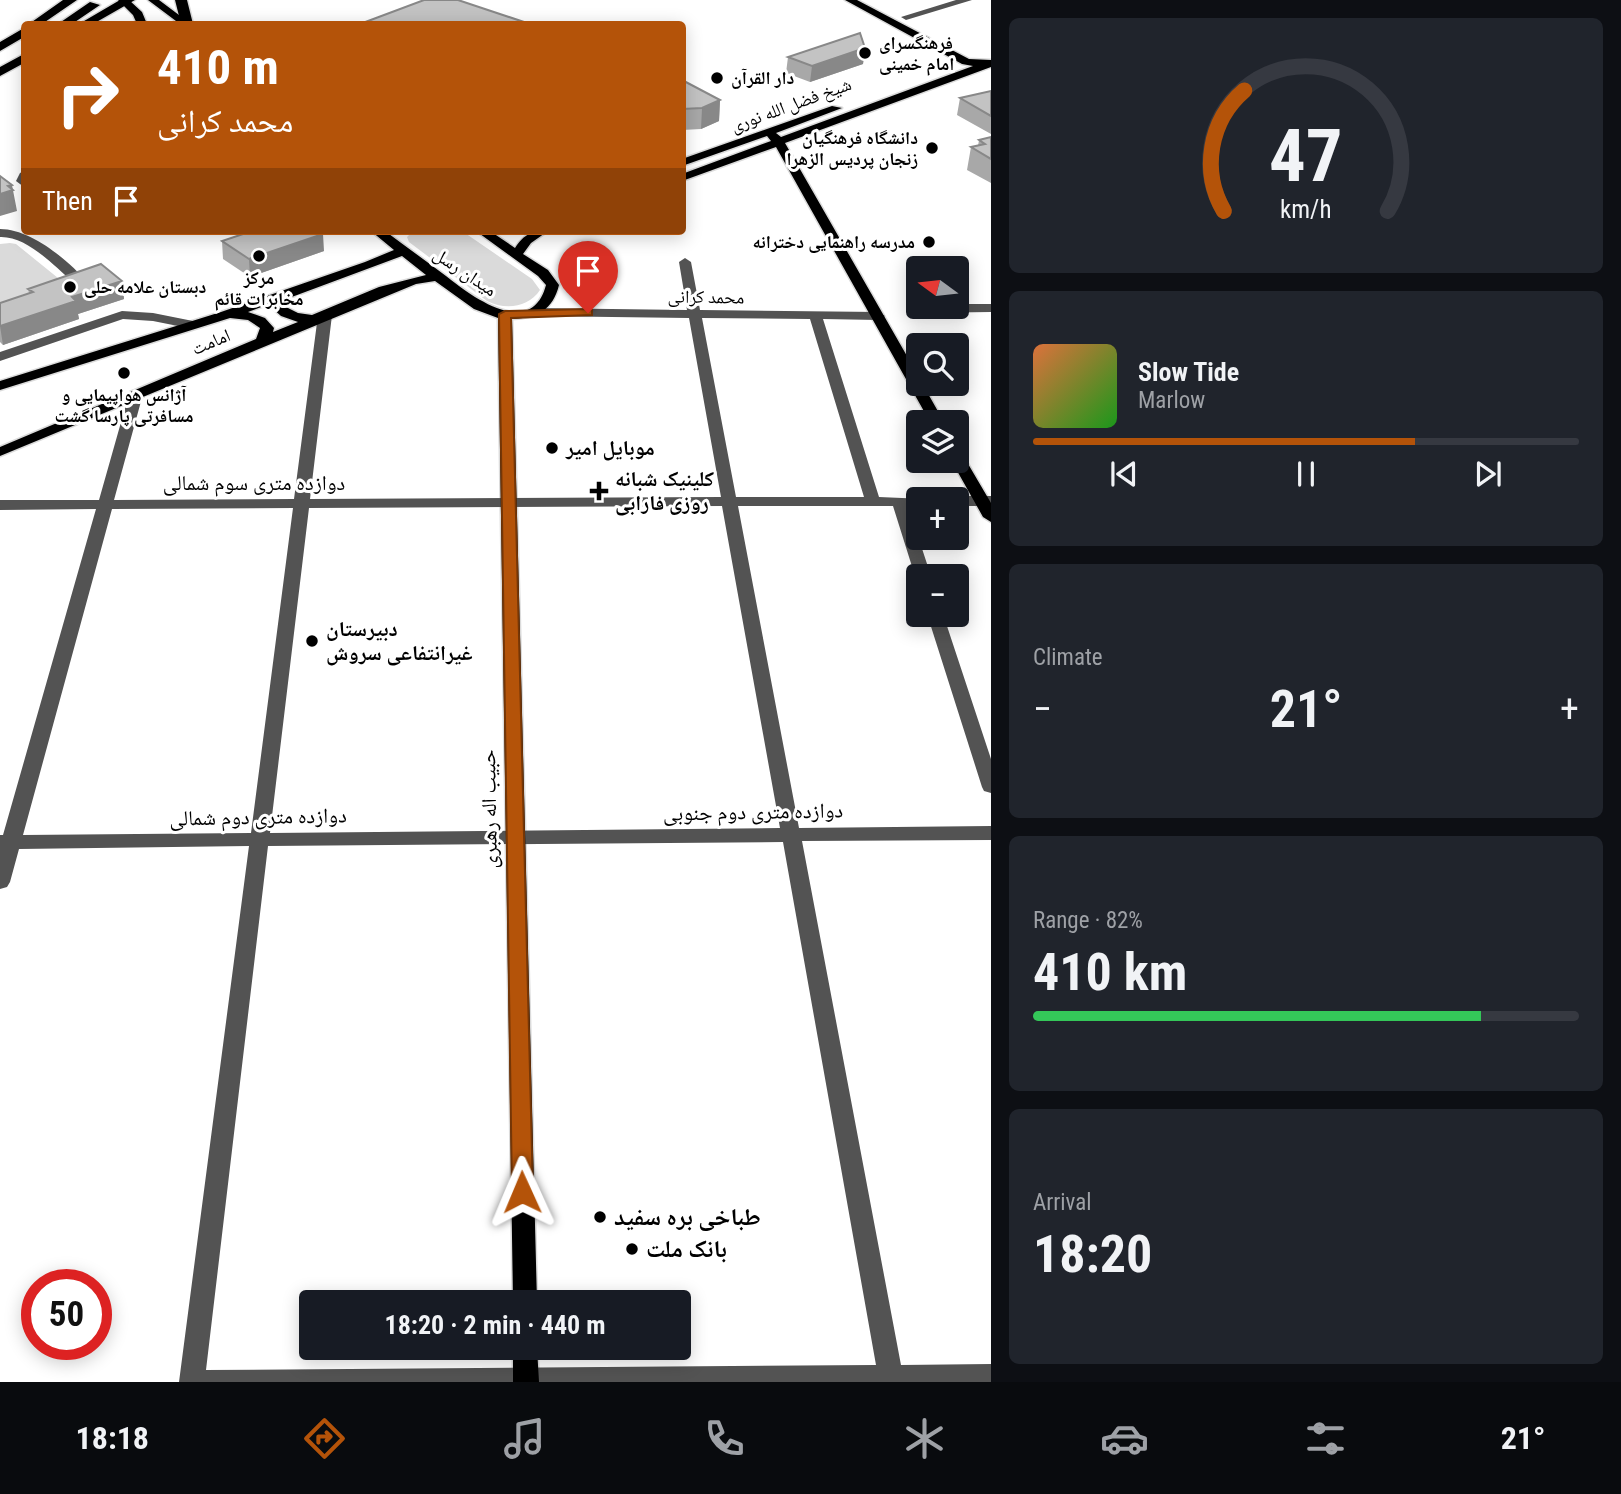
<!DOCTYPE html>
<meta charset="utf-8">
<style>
body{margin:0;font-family:"Roboto Condensed","Noto Naskh Arabic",sans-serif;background:#20242c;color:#f1f3f6;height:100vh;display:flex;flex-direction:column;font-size:26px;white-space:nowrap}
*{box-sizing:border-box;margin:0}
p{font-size:23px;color:#9ea1a6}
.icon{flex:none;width:38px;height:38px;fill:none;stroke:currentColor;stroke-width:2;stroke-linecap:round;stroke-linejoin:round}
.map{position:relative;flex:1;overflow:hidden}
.drawer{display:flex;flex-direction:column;gap:18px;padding:18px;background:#0d0f14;width:630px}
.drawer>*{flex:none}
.banner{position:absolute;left:21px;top:21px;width:665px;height:214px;border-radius:7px;box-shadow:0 4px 18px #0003;background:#b45309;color:#fff;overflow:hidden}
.needle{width:46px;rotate:285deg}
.tools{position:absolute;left:906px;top:256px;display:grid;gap:14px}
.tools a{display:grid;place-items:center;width:63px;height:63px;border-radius:7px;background:#171b24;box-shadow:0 4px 18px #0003;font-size:35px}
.speed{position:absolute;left:21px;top:1269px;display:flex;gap:14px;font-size:35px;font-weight:700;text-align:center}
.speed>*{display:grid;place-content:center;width:91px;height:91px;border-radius:50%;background:#171b24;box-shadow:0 4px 18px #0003;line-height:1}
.speed .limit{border:10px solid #d22;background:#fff;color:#111}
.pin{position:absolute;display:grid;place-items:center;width:60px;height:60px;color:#fff;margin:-72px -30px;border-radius:50% 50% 50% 0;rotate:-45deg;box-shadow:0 0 7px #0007}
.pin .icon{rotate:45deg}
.me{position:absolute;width:77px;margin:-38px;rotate:359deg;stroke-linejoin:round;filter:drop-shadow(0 0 5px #0008)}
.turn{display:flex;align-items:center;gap:24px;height:147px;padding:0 21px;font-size:32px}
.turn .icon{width:91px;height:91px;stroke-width:2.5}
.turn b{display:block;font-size:49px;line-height:60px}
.then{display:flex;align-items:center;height:66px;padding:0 21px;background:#0003;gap:14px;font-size:26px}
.big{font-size:52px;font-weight:700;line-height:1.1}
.drawer .widget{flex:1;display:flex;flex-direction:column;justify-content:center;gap:10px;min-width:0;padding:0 24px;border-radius:10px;background:#20242c}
.drawer .dial{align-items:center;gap:0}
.dial svg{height:182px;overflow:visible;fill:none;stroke:#363941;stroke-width:7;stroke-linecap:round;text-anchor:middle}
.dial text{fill:#f1f3f6;stroke:none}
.song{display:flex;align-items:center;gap:21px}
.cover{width:84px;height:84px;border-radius:10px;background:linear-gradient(135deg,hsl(20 70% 55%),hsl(120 70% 35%))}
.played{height:7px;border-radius:4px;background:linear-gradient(90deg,#b45309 70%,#363941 70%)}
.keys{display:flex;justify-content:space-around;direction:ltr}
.heat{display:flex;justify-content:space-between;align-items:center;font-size:38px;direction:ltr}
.charge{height:10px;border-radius:5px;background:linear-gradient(90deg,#34c759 82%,#363941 0)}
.trip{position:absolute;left:299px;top:1290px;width:392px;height:70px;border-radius:7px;background:#171b24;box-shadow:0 4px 18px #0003;font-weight:700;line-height:70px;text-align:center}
.dock{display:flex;height:112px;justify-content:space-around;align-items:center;background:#090b0e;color:#9ea1a6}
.dock .icon{width:49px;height:49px}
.dock .active{color:#b45309}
.dock b{font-size:32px;color:#f1f3f6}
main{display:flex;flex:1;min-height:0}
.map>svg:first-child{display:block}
.green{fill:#dadada}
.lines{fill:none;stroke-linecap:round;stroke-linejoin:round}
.major-casing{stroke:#dbdbdb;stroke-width:3}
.highway-casing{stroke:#dbdbdb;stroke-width:3}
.minor{fill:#535353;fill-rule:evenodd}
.major{fill:#000;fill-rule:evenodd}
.highway{fill:#000;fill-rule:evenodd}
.wall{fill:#a8a8a8}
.shaded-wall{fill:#888}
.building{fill:#c3c3c3;stroke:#888;stroke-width:2}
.route{fill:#b45309;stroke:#753606;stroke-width:2}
.poi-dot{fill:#000;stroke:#fff;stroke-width:2.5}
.labels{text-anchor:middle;stroke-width:6;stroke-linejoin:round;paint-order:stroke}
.far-poi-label{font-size:18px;font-weight:bold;fill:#000;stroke:#fff;text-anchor:start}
.far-street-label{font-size:18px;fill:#000;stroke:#fff}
.poi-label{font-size:21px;font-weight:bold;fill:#000;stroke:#fff;text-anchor:start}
.street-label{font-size:21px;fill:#000;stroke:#fff}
.near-poi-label{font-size:24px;font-weight:bold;fill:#000;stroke:#fff;text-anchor:start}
</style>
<main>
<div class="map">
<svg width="991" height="1382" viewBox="0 0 991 1382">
<rect width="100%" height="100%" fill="#fff"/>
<path class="green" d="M413,231H462L532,279L540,290C528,308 505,310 487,301L409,242L407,237Z
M10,243L16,244L58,278L59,282L0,303V244Z"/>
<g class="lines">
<g class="major-casing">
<path id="major" d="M118,0H129L142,12L147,24H137L133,15Z
M148,0H159L191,24H180Z
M845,0H857L969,59L991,60V67L785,143L919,377V383H922L944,422H930L776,147L682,181V174L771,141L767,136L682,166V159L832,106L842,108L776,133L781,137L973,66L962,64Z
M371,231H385C405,246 426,261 446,276C471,296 531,341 546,285L538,276L476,231H490L515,248C524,234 532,231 548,231L531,243L523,254L548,270L559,285C553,310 537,318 512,319L537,1302H513L498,318L474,309L435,281L416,284L0,456V447L256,339L260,328L248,320L230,318L0,390V381L221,312L365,262L394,250ZM402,256L426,275L379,287L312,315L298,313L286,307L289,298ZM272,303V308L281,316L298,322L273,332L274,328L265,318L248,312Z
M957,453L964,457L991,503V522L983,517L951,460H957Z
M513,1348H537L539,1382H513Z"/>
</g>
<g class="highway-casing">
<path id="highway" d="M63,0H77L42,24H29Z
M120,0H135L93,24H79Z
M175,0H187L193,24H181Z
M90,2L100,5L72,24H58Z
M24,28V37L0,51V42Z
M24,54V63L0,76V67Z"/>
</g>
<path class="minor" d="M956,0H972L906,20L901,17Z
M24,171V187L16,181L20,173Z
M0,229C31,229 68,260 87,282L78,290H68L66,287L73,282C53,265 27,236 0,237Z
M685,258L691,262L700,310L878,312L885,316L878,320L823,319L879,497L925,499H919V506H908L931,576H919V580L915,576L893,506H738L799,828L991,826V840L802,841L901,1365L991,1364V1382H179L249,846L19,849L10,882L7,887L0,889V835H3L96,509L0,510V500H99L129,394L136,390L143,394L114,500L294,499L318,315L325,311L332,315L310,499L721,497L689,318L535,316L528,312L535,308L687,310L679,262ZM702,318L810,319L864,497H736ZM722,506L780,828L270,833L309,508ZM293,508L251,833L23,835L112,509ZM783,842L876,1365L206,1370L268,846Z
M957,304H991V312L915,313L908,309L915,305Z
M122,311L153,313L198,322L200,325L193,329L153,321L123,319L0,361V352Z
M957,496H991V506H957V499H951Z
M927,614H943L991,759V793L984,791L982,787Z"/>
<use href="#major" class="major"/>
<use href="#highway" class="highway"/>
</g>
<path class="wall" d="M865,48L863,64L810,82L786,73L788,57Z
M682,80L720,100L719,121L701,129L682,130Z
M991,91V134L957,115L960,98Z
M991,137V183L967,170L971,147L978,146L979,140Z
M222,241L324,251L250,277L223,259Z
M122,281L124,299L78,314L79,319L3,345L0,342V303L29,293L28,289Z"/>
<path class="shaded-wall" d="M865,48L863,64L810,82L812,66Z
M720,100L719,121L701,129L702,108Z
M12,185L17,211L0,216V194L8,186Z
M323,234L324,251L250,277L249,259Z
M122,281L124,299L78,314L79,319L3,345L0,326L72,297Z"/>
<path class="building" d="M424,0H458L530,24H360Z
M860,33L865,48L812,66L788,57Z
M682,80L720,100L702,108L682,109Z
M991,91V116L960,98Z
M991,137V159L971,147L985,144L979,140Z
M0,176L12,185L8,186L13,190L0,194Z
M252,231H319L323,234L249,259L222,241Z
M101,264L122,281L72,297L76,301L0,326V303L33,292L28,289Z"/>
<path class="route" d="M588,309L592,310V315L511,318L533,1192L530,1198L522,1201L515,1198L512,1192L499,314L505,311Z"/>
<g class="poi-dot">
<circle cx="865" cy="53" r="7"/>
<circle cx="717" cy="78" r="7"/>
<circle cx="932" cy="148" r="7"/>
<circle cx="929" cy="242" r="7"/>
<circle cx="259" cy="256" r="7"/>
<circle cx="70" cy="287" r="7"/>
<circle cx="124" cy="373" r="7"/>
<circle cx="552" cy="448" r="7"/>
<path d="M595.5 480.5h7v7h7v7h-7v7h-7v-7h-7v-7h7z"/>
<circle cx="312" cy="641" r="7"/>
<circle cx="600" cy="1217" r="7"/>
<circle cx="632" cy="1249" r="7"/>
</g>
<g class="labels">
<g class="far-poi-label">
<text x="879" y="49">فرهنگسرای<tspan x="879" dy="21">امام خمینی</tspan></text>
<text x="731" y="84">دار القرآن</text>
<text x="918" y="144" text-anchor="end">دانشگاه فرهنگیان<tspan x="918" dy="21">زنجان پردیس الزهرا</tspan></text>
<text x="915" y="248" text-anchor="end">مدرسه راهنمایی دخترانه</text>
<text x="259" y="284" text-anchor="middle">مرکز<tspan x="259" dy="21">مخابرات قائم</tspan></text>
<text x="84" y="293">دبستان علامه حلی</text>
<text x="124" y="401" text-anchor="middle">آژانس هواپیمایی و<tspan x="124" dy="21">مسافرتی پارسا گشت</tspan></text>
</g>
<g class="far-street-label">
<text transform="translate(791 105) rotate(-20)" y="6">شیخ فضل الله نوری</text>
<text transform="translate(465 272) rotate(34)" y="6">میدان رسل</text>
<text transform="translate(706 297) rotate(1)" y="6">محمد کرانی</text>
<text transform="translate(211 342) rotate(-23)" y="6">امامت</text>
</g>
<g class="poi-label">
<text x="566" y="455">موبایل امیر</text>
<text x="615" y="486">کلینیک شبانه<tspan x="615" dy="24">روزی فارابی</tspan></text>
<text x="326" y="636">دبیرستان<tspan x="326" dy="24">غیرانتفاعی سروش</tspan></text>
</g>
<g class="street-label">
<text x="254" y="490">دوازده متری سوم شمالی</text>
<text transform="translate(489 809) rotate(-91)" y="7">حبیب اله رهبری</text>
<text transform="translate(753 812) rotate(-1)" y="7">دوازده متری دوم جنوبی</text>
<text transform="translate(258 817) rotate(-1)" y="7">دوازده متری دوم شمالی</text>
</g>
<g class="near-poi-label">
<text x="614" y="1225">طباخی بره سفید</text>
<text x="646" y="1257">بانک ملت</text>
</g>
</g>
</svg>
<div class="tools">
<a><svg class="needle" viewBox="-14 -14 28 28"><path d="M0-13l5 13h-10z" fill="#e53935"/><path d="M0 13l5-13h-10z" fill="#9ea1a6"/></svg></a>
<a><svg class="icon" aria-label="search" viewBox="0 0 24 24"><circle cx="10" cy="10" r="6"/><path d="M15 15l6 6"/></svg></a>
<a><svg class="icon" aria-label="layers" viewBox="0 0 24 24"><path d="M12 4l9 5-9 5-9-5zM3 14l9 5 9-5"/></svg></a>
<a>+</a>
<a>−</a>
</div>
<div class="speed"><div class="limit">50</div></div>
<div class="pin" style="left:588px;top:313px;background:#d93025"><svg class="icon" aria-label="arrive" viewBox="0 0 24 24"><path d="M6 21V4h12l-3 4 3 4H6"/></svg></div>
<svg class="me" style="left:522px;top:1192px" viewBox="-20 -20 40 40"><path d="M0-17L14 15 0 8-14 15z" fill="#b45309" stroke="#fff" stroke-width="4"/></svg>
<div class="trip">18:20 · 2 min · 440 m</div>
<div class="banner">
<div class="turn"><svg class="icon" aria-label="right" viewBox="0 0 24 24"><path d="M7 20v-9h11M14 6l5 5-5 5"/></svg><div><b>410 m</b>محمد کرانی</div></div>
<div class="then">Then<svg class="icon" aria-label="arrive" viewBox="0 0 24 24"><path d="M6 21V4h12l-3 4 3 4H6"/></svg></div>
</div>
</div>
<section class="drawer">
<div class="widget dial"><svg viewBox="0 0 100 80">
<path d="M14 69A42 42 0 1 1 86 69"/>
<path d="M14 69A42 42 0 0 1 23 16" stroke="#b45309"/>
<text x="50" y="56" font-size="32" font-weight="700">47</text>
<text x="50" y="72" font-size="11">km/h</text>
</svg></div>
<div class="widget">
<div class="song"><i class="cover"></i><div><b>Slow Tide</b><p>Marlow</p></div></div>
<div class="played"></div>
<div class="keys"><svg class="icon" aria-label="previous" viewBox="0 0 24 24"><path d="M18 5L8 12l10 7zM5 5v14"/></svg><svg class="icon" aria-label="pause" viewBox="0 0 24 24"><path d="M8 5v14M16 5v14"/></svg><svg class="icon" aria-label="next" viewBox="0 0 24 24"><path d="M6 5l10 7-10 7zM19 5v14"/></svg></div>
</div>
<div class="widget"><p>Climate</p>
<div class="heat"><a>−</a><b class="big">21°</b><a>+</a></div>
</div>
<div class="widget"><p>Range · 82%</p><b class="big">410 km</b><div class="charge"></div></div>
<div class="widget"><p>Arrival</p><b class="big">18:20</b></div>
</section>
</main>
<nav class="dock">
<b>18:18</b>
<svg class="icon active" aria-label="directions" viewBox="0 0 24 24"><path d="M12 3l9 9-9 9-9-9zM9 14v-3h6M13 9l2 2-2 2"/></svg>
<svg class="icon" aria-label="music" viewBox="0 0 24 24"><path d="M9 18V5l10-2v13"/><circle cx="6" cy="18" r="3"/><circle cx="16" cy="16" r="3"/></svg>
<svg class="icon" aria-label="phone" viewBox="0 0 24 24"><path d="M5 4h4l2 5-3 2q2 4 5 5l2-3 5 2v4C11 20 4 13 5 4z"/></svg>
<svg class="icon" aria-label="climate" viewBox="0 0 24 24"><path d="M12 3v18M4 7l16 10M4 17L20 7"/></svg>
<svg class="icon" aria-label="car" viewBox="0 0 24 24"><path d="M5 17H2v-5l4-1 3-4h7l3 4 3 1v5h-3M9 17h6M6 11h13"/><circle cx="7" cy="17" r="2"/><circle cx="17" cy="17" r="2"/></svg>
<svg class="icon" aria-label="filters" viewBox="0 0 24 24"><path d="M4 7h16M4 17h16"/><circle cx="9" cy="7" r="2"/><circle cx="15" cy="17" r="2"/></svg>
<b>21°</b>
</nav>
